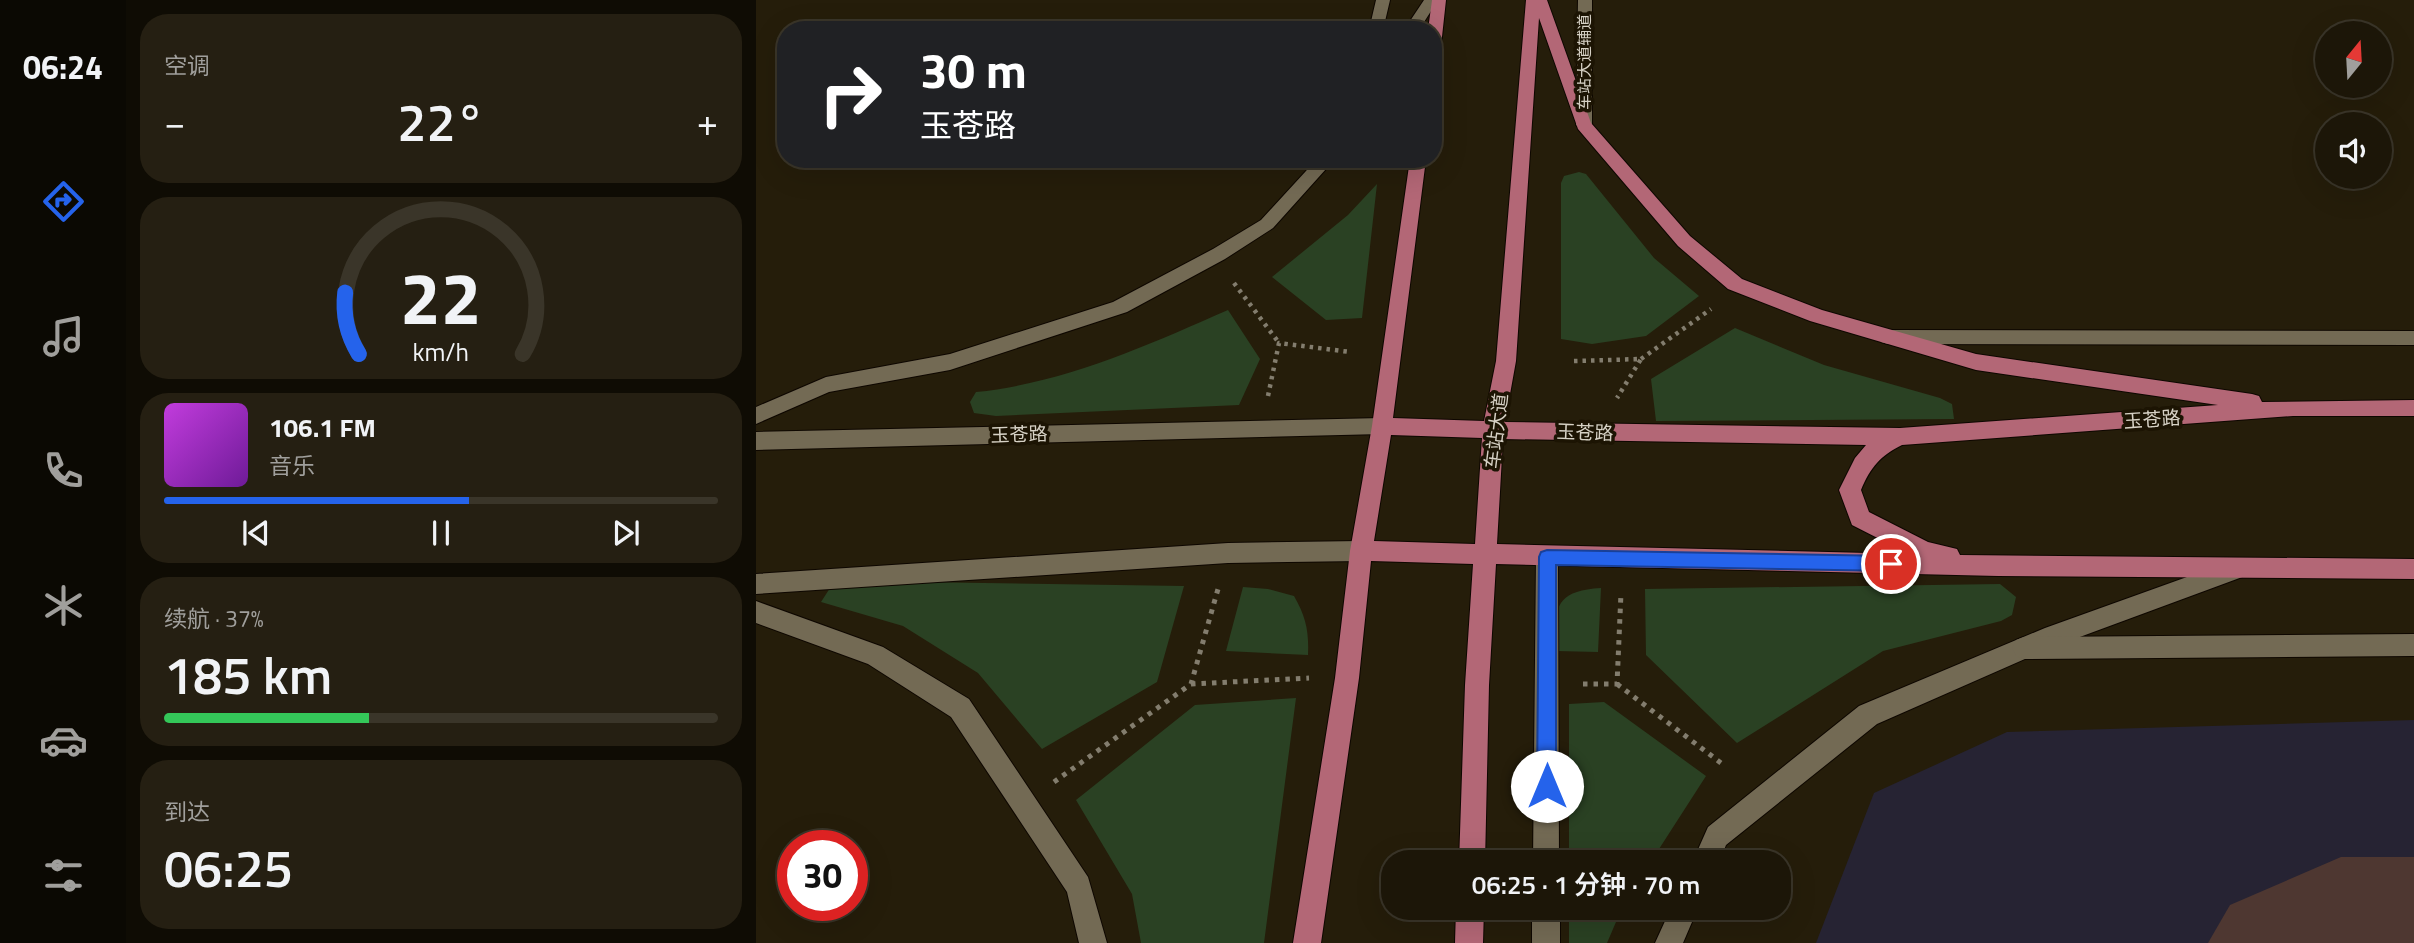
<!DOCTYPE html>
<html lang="zh">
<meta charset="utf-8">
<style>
body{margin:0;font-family:"Titillium Web","Noto Sans SC",sans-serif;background:#251f12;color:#f1f3f6;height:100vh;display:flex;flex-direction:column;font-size:26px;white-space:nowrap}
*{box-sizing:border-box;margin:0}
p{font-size:23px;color:#a09f9c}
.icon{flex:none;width:38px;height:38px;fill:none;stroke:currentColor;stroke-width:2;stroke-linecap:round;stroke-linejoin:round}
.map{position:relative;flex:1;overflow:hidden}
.drawer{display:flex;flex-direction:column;gap:14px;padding:14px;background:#0f0c04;width:630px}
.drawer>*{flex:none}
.top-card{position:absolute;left:21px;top:21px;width:665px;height:147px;border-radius:28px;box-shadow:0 7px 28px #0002,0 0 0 2px #3a3529;background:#202124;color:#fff;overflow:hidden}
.needle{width:46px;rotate:18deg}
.buttons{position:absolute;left:1559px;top:21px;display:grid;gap:14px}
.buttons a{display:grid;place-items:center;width:77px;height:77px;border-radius:50%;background:#1c1608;box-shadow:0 7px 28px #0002,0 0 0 2px #3a3529;font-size:35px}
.speed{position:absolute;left:21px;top:830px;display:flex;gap:14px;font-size:35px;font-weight:700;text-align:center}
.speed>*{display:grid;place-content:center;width:91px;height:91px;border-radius:50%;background:#1c1608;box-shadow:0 7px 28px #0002,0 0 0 2px #3a3529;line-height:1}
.speed .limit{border:10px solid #d22;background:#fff;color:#111}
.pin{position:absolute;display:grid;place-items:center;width:60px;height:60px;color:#fff;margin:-30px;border:4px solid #fff;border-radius:50%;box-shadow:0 2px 7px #0007}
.me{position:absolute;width:77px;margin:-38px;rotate:0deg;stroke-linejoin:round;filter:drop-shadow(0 0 5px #0008)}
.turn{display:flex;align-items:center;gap:24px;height:147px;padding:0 28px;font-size:32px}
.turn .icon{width:91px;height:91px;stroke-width:2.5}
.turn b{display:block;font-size:49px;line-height:60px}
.big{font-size:52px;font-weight:600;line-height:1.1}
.drawer .widget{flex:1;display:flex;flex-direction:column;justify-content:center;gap:10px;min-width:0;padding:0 24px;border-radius:28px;background:#251f12}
.drawer .dial{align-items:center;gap:0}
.dial svg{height:182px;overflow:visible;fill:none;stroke:#3a3529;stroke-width:7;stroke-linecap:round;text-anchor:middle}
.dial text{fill:#f1f3f6;stroke:none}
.song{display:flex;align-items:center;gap:21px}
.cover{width:84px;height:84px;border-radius:10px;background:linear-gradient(135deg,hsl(290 70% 55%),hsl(280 70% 35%))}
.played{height:7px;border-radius:4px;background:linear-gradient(90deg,#2563eb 55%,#3a3529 55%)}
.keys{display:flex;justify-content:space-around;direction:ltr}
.heat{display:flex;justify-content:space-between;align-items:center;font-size:38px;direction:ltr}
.charge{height:10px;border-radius:5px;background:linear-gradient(90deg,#34c759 37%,#3a3529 0)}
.trip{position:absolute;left:625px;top:850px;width:410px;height:70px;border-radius:28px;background:#1c1608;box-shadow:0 7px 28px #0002,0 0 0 2px #3a3529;font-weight:600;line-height:70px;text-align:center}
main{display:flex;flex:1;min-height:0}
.dock{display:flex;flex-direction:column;width:126px;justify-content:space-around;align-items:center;background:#0b0903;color:#a09f9c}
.dock .icon{width:49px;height:49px}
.dock .on{color:#2563eb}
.dock b{font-size:32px;color:#f1f3f6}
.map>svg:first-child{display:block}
.commercial{fill:#262333}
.green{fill:#2a4123}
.building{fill:#4e3731}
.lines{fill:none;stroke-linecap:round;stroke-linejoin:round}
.street-casing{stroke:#0e0700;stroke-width:2}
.secondary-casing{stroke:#0e0700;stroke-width:2}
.primary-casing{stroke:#0e0700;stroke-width:2}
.path-far1{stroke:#837d6e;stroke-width:4.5;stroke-dasharray:3.5 5;stroke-linecap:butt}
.path{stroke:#837d6e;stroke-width:5;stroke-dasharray:4.5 6;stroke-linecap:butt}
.street{fill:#736a54;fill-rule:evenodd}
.secondary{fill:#736a54;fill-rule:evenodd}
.primary{fill:#b36776;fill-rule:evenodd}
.route{fill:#2563eb;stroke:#184099;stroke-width:2}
.labels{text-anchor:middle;stroke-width:7;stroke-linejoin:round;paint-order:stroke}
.far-street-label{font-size:16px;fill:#d6d1c5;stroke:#1c1403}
.street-label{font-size:19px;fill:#d6d1c5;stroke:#1c1403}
</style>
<main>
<nav class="dock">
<b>06:24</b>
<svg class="icon on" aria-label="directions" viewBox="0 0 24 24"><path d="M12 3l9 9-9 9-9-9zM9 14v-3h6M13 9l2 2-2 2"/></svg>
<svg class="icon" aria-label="music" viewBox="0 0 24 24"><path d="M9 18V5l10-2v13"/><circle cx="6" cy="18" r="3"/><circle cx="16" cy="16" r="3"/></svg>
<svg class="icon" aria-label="phone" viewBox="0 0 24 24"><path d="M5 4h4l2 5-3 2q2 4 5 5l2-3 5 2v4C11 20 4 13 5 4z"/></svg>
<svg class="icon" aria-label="climate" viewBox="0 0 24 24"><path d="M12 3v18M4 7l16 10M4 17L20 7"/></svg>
<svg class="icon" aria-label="car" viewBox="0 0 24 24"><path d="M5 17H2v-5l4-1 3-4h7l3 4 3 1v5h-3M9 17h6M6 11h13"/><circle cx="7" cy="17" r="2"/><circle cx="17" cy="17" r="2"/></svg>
<svg class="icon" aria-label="filters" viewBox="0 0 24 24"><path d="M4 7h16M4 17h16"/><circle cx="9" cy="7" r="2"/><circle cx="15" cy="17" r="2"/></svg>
</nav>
<section class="drawer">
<div class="widget"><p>空调</p>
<div class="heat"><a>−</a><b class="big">22°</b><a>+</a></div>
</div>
<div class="widget dial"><svg viewBox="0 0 100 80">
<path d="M14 69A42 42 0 1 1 86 69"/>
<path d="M14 69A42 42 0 0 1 8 42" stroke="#2563eb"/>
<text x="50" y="56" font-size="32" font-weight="700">22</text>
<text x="50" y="72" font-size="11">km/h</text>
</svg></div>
<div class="widget">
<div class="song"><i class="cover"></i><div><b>106.1 FM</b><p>音乐</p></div></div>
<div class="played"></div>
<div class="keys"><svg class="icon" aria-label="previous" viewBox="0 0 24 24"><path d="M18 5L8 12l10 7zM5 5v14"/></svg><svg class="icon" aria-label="pause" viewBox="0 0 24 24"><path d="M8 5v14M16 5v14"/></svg><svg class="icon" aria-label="next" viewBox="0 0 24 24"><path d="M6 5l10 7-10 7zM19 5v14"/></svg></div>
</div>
<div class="widget"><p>续航 · 37%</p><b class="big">185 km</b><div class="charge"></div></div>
<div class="widget"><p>到达</p><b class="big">06:25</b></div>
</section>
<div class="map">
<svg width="1658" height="943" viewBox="0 0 1658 943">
<rect width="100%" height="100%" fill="#251d0a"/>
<path class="commercial" d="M1658,720V943H1060L1118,793L1251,732Z"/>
<path class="green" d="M823,172L830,174L898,258L943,296L890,336L836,344L805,339V183L808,176Z
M621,184L606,318L570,320L516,277L592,215Z
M472,310L504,359L483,405L240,416L218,413L214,402L220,392C309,383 392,345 472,310Z
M979,328L1068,365L1184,398L1196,404L1198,419L900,421L895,379Z
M91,581L428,586L401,682L286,749L222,673L147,626L65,602L74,588Z
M1244,584L1260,597L1256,615L1245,621L1127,651L981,743L890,655L889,589Z
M487,587L512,589L538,596C550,617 553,631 552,655L470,651Z
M845,588L842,652L800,651C799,610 796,591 845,588Z
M540,698L508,943H385L376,894L320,800L439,705Z
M848,702L950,776L894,863H813V704Z
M813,908H866L851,943H813Z"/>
<path class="building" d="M1585,857H1658V943H1452L1474,905Z"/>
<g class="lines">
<g class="street-casing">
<path id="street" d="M620,0H634L627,30H613Z
M822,0H836V125L828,130L820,125Z
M791,547L799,550L802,557L803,863H777L780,557L783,550Z
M1481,559L1489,562L1492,569L1489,576L1294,648L1121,724L970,845L963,863H936L952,827L1103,706L1289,628Z
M776,908H804V943H776Z
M915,908H942L927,943H899Z"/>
</g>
<g class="secondary-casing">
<path id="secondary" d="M668,0H682L663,30H648Z
M561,159H579L517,228L469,259L371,312L194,370L73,392L0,424V407L70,377L194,354L357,302L457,249L505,220Z
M1132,330L1658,331V345L1132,344L1125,342L1122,337L1125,332Z
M626,418L633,420L636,426L633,432L626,434L0,450V432Z
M605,541L613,544L616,551L613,558L605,561L472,563L0,594V574L472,543Z
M0,601L127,647L213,699L332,877L351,943H323L311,892L195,717L112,664L0,623Z
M1658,634V656L1268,659L1260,656L1256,648L1260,640L1268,637Z"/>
</g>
<g class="primary-casing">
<path id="primary" d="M676,0H690L685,46L677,51V30H672Z
M770,0H791L835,123L934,236L986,279L1066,310L1220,354L1496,394L1503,396L1506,402L1658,400V416H1537L1146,445C1125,455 1114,468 1105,490L1113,512L1172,542L1201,549L1204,555L1658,559V579L1242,576L740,564L733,685L729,863H703L709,685L717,564L615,561L603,678L565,943H537L579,678L594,551L616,426L654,159H670L637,418L728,421L740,361ZM783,18L822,129L922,246L972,289L1054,321L1220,370L1462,405L1144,428L749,422L760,361ZM635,435L726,438L719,544L618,541ZM747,439L1110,445L1099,458L1083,490L1096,525L1153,554L741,544Z
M700,908H728L727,943H699Z"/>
</g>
<path class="path-far1" d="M478,283L523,343
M885,359L955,309
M818,361L885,359L861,398
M512,396L523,343L594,352"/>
<path class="path" d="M435,684L553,678
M827,684H861L865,593
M861,684L965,763
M298,782L435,684L462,589"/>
<use href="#street" class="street"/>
<use href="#secondary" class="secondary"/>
<use href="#primary" class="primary"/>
</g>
<path class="route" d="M791,550L1135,556L1141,558L1143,564L1141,569L1135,571L800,565V786L797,793L791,796L784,793L781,786L783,557L785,552Z"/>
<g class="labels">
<g class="far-street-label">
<text transform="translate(828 62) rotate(-90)" y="6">车站大道辅道</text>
</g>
<g class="street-label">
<text transform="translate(1396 419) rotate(-4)" y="7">玉苍路</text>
<text transform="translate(740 431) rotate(-83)" y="7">车站大道</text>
<text transform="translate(829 432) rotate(2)" y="7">玉苍路</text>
<text transform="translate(263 434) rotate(-2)" y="7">玉苍路</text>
</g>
</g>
</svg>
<div class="buttons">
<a><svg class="needle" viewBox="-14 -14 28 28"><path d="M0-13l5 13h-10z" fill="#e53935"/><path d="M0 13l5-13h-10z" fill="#a09f9c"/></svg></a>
<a><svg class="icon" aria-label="sound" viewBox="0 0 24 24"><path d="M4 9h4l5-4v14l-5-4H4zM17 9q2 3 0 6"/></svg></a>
</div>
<div class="speed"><div class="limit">30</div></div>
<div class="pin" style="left:1135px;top:564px;background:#d93025"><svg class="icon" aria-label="arrive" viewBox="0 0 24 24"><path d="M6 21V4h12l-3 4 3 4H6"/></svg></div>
<svg class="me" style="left:791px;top:786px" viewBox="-20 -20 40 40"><circle r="19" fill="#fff"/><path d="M0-13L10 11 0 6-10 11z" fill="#2563eb"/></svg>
<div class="trip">06:25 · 1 分钟 · 70 m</div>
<div class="top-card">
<div class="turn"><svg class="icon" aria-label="right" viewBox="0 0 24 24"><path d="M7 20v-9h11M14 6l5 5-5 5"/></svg><div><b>30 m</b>玉苍路</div></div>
</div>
</div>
</main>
